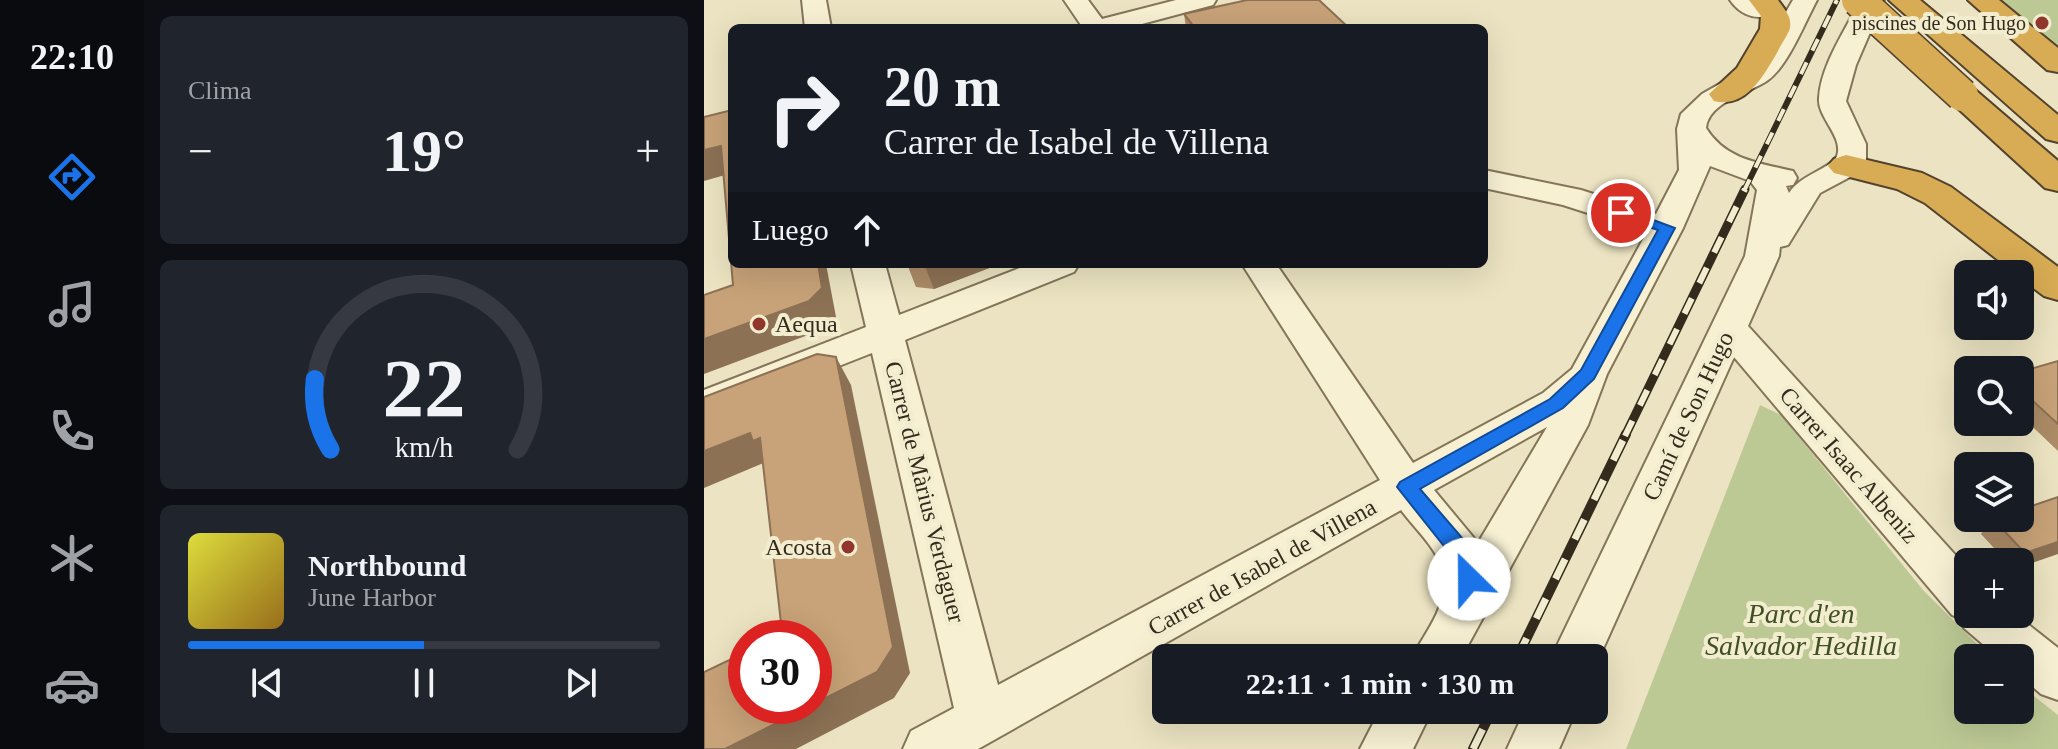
<!DOCTYPE html>
<html lang="es">
<meta charset="utf-8">
<style>
body{margin:0;font-family:"Times New Roman",serif;background:#20242c;color:#f1f3f6;height:100vh;display:flex;flex-direction:column;font-size:30px;white-space:nowrap}
*{box-sizing:border-box;margin:0}
p{font-size:26px;color:#9ea1a6}
.icon{flex:none;width:44px;height:44px;fill:none;stroke:currentColor;stroke-width:2;stroke-linecap:round;stroke-linejoin:round}
.map{position:relative;flex:1;overflow:hidden}
.panel{display:flex;flex-direction:column;gap:16px;padding:16px;background:#0d0f14;width:560px}
.panel>*{flex:none}
.top-card{position:absolute;left:24px;top:24px;width:760px;height:244px;border-radius:12px;box-shadow:0 8px 32px #0002;background:#171b24;color:#f1f3f6;overflow:hidden}
.buttons{position:absolute;left:1250px;top:260px;display:grid;gap:16px}
.buttons a{display:grid;place-items:center;width:80px;height:80px;border-radius:12px;background:#171b24;box-shadow:0 8px 32px #0002;font-size:40px}
.speed{position:absolute;left:24px;top:620px;display:flex;gap:16px;font-size:40px;font-weight:700;text-align:center}
.speed>*{display:grid;place-content:center;width:104px;height:104px;border-radius:50%;background:#171b24;box-shadow:0 8px 32px #0002;line-height:1}
.speed .limit{border:12px solid #d22;background:#fff;color:#111}
.pin{position:absolute;display:grid;place-items:center;width:68px;height:68px;color:#fff;margin:-34px;border:4px solid #fff;border-radius:50%;box-shadow:0 2px 8px #0007}
.me{position:absolute;width:88px;margin:-44px;rotate:337deg;stroke-linejoin:round;filter:drop-shadow(0 0 6px #0008)}
.turn{display:flex;align-items:center;gap:28px;height:168px;padding:0 24px;font-size:36px}
.turn .icon{width:104px;height:104px;stroke-width:2.5}
.turn b{display:block;font-size:56px;line-height:68px}
.then{display:flex;align-items:center;height:76px;padding:0 24px;background:#0003;gap:16px;font-size:30px}
.big{font-size:60px;font-weight:700;line-height:1.1}
.panel .tile{flex:1;display:flex;flex-direction:column;justify-content:center;gap:12px;min-width:0;padding:0 28px;border-radius:12px;background:#20242c}
.panel .dial{align-items:center;gap:0}
.dial svg{height:208px;overflow:visible;fill:none;stroke:#363941;stroke-width:7;stroke-linecap:round;text-anchor:middle}
.dial text{fill:#f1f3f6;stroke:none}
.song{display:flex;align-items:center;gap:24px}
.cover{width:96px;height:96px;border-radius:12px;background:linear-gradient(135deg,hsl(60 70% 55%),hsl(40 70% 35%))}
.played{height:8px;border-radius:4px;background:linear-gradient(90deg,#1a73e8 50%,#363941 50%)}
.keys{display:flex;justify-content:space-around;direction:ltr}
.heat{display:flex;justify-content:space-between;align-items:center;font-size:44px;direction:ltr}
.trip{position:absolute;left:448px;top:644px;width:456px;height:80px;border-radius:12px;background:#171b24;box-shadow:0 8px 32px #0002;font-weight:700;line-height:80px;text-align:center}
main{display:flex;flex:1;min-height:0}
.tab-bar{display:flex;flex-direction:column;width:144px;justify-content:space-around;align-items:center;background:#090b0e;color:#9ea1a6}
.tab-bar .icon{width:56px;height:56px}
.tab-bar .current{color:#1a73e8}
.tab-bar b{font-size:36px;color:#f1f3f6}
.map>svg:first-child{display:block}
.green{fill:#bdc995}
.lines{fill:none;stroke-linecap:round;stroke-linejoin:round}
.minor-casing{stroke:#847559;stroke-width:4}
.highway-casing{stroke:#52422e;stroke-width:4}
.minor{fill:#f7f0d3;fill-rule:evenodd}
.highway{fill:#d8ac54;fill-rule:evenodd}
.rail-far2-casing{stroke:#342b1d;stroke-width:6}
.rail-far1-casing{stroke:#342b1d;stroke-width:9}
.rail-casing{stroke:#342b1d;stroke-width:10}
.rail-far2{stroke:#f3edd0;stroke-width:4;stroke-dasharray:13;stroke-linecap:butt}
.rail-far1{stroke:#f3edd0;stroke-width:6;stroke-dasharray:17;stroke-linecap:butt}
.rail{stroke:#f3edd0;stroke-width:7;stroke-dasharray:22;stroke-linecap:butt}
.highway-bridge-casing{stroke:#52422e;stroke-width:35;stroke-linecap:butt}
.highway-bridge{stroke:#d8ac54;stroke-width:32}
.wall{fill:#ac8b67}
.shaded-wall{fill:#8c7154}
.building{fill:#c8a278;stroke:#8c7154;stroke-width:2}
.route{fill:#1a73e8;stroke:#114b97;stroke-width:2}
.poi-dot{fill:#90362c;stroke:#f3edd0;stroke-width:3}
.labels{text-anchor:middle;stroke-width:8;stroke-linejoin:round;paint-order:stroke}
.far-poi-label{font-size:20px;fill:#342b1d;stroke:#f3edd0;text-anchor:end}
.poi-label{font-size:24px;fill:#342b1d;stroke:#f3edd0;text-anchor:start}
.street-label{font-size:24px;fill:#342b1d;stroke:#f3edd0}
.near-park-label{font-size:28px;font-style:italic;fill:#405025;stroke:#f3edd0}
</style>
<main>
<nav class="tab-bar">
<b>22:10</b>
<svg class="icon current" aria-label="directions" viewBox="0 0 24 24"><path d="M12 3l9 9-9 9-9-9zM9 14v-3h6M13 9l2 2-2 2"/></svg>
<svg class="icon" aria-label="music" viewBox="0 0 24 24"><path d="M9 18V5l10-2v13"/><circle cx="6" cy="18" r="3"/><circle cx="16" cy="16" r="3"/></svg>
<svg class="icon" aria-label="phone" viewBox="0 0 24 24"><path d="M5 4h4l2 5-3 2q2 4 5 5l2-3 5 2v4C11 20 4 13 5 4z"/></svg>
<svg class="icon" aria-label="climate" viewBox="0 0 24 24"><path d="M12 3v18M4 7l16 10M4 17L20 7"/></svg>
<svg class="icon" aria-label="car" viewBox="0 0 24 24"><path d="M5 17H2v-5l4-1 3-4h7l3 4 3 1v5h-3M9 17h6M6 11h13"/><circle cx="7" cy="17" r="2"/><circle cx="17" cy="17" r="2"/></svg>
</nav>
<section class="panel">
<div class="tile"><p>Clima</p>
<div class="heat"><a>−</a><b class="big">19°</b><a>+</a></div>
</div>
<div class="tile dial"><svg viewBox="0 0 100 80">
<path d="M14 69A42 42 0 1 1 86 69"/>
<path d="M14 69A42 42 0 0 1 8 42" stroke="#1a73e8"/>
<text x="50" y="56" font-size="32" font-weight="700">22</text>
<text x="50" y="72" font-size="11">km/h</text>
</svg></div>
<div class="tile">
<div class="song"><i class="cover"></i><div><b>Northbound</b><p>June Harbor</p></div></div>
<div class="played"></div>
<div class="keys"><svg class="icon" aria-label="previous" viewBox="0 0 24 24"><path d="M18 5L8 12l10 7zM5 5v14"/></svg><svg class="icon" aria-label="pause" viewBox="0 0 24 24"><path d="M8 5v14M16 5v14"/></svg><svg class="icon" aria-label="next" viewBox="0 0 24 24"><path d="M6 5l10 7-10 7zM19 5v14"/></svg></div>
</div>
</section>
<div class="map">
<svg width="1354" height="749" viewBox="0 0 1354 749">
<rect width="100%" height="100%" fill="#ebe3c1"/>
<path class="green" d="M1292,0H1354V47Z
M1056,405L1077,415L1219,590L1287,658H1264V710H1316V685L1354,715V749H922Z"/>
<g class="lines">
<g class="minor-casing">
<path id="minor" d="M98,0H122L127,28H101Z
M360,0H384L398,19L472,0H512L509,5L423,28H379Z
M1026,0H1054L1066,11L1063,16C1048,20 1034,12 1026,0Z
M1089,0H1113C1101,22 1084,66 1064,80C1046,93 1004,102 1002,128C1022,160 1055,163 1089,171L1093,178L1089,185L1082,186L1085,193C1096,175 1128,168 1133,156C1140,137 1113,117 1115,98C1117,64 1142,30 1156,0H1180L1152,65L1142,101L1162,144V160L1146,177L1116,193L1084,245L1076,247L1075,256L1044,326L1264,569V614H1311L1354,648V700L1337,694L1316,676V658H1295L1260,628L1255,618L1248,615L1030,357L890,669V658H847L1041,256L1053,190L1046,181L1006,166L979,228L903,374L884,425L757,658H708C716,641 729,625 735,608C751,562 723,544 697,510L274,749H199L207,731L250,708L168,353L0,419V390L162,327L147,264H181L195,315L326,264H375L370,272L201,340L294,685L676,480L538,264H572L709,463L839,393L868,369L943,232L859,205L780,188V170L877,190L952,214L975,170L973,129L977,114L998,94L1052,63ZM843,427L774,543L730,490Z
M676,710H728L709,749H656Z
M821,710H872L855,749H803Z"/>
</g>
<g class="highway-casing">
<path id="highway" d="M1045,0H1074C1080,9 1088,16 1086,28C1084,35 1077,44 1074,51C1060,75 1042,109 1010,101L1005,94L1033,68L1056,29L1057,16Z
M1185,0H1216L1354,115V142L1342,139Z
M1264,0H1295L1354,48V72L1343,70Z
M1258,85L1269,88L1354,161V191L1341,188L1247,102L1242,95L1247,88Z
M1142,155L1218,173L1247,187L1354,267V300L1340,296L1316,278V274H1312L1221,203L1193,189L1130,173L1124,166L1130,159Z"/>
</g>
<use href="#minor" class="minor"/>
<use href="#highway" class="highway"/>
<g class="rail-far2-casing">
<path id="rail-far2" d="M1040,191L1133,0"/>
</g>
<g class="rail-far1-casing">
<path id="rail-far1" d="M921,436L1041,189"/>
</g>
<g class="rail-casing">
<path id="rail" d="M813,658L922,434
M769,749L788,710"/>
</g>
<use href="#rail-far2" class="rail-far2"/>
<use href="#rail-far1" class="rail-far1"/>
<use href="#rail" class="rail"/>
<g class="highway-bridge-casing">
<path id="highway-bridge" d="M1154,0L1258,95"/>
</g>
<use href="#highway-bridge" class="highway-bridge"/>
</g>
<path class="wall" d="M480,14L645,28H482Z
M203,264H296L230,289L212,287Z
M1354,361V451L1316,415V372Z
M1354,497L1316,567V562H1303L1277,534L1288,518Z"/>
<path class="shaded-wall" d="M17,146L28,173L0,181V150Z
M114,264H122L132,317L120,329L0,374V339Z
M220,264H296L230,289Z
M132,357L147,385L206,673L190,698L92,749H21L106,706H110Z
M46,433L56,438L62,462L0,488V451Z
M1354,542V554L1316,567V562H1315L1321,553Z"/>
<path class="building" d="M543,0H615L645,28H491L480,14Z
M28,110V264H114L118,288L105,301L0,339V295L29,285L17,146L0,150V117Z
M113,354L132,357L189,647L173,672L110,704V638H70H71L69,627L77,623L56,438L49,441L46,433L0,451V397Z
M1354,361V424L1316,389V372Z
M1354,497V542L1321,553L1288,518H1316V510Z
M42,652V706H106L21,749H0V672Z"/>
<path class="route" d="M917,208L971,228L890,379L859,408L716,489L759,539L775,579L772,585L765,588L757,585L743,550L693,487L696,482L846,399L877,370L954,230L912,216V210Z"/>
<g class="poi-dot">
<circle cx="1338" cy="23" r="8"/>
<circle cx="55" cy="324" r="8"/>
<circle cx="144" cy="547" r="8"/>
</g>
<g class="labels">
<g class="far-poi-label">
<text x="1322" y="30">piscines de Son Hugo</text>
</g>
<g class="poi-label">
<text x="71" y="332">Aequa</text>
<text x="128" y="555" text-anchor="end">Acosta</text>
</g>
<g class="street-label">
<text transform="translate(984 416) rotate(-65)" y="8">Camí de Son Hugo</text>
<text transform="translate(1145 465) rotate(49)" y="8">Carrer Isaac Albeniz</text>
<text transform="translate(221 492) rotate(76)" y="8">Carrer de Màrius Verdaguer</text>
<text transform="translate(558 567) rotate(-29)" y="8">Carrer de Isabel de Villena</text>
</g>
<g class="near-park-label">
<text x="1097" y="623">Parc d'en<tspan x="1097" dy="32">Salvador Hedilla</tspan></text>
</g>
</g>
</svg>
<div class="buttons">
<a><svg class="icon" aria-label="sound" viewBox="0 0 24 24"><path d="M4 9h4l5-4v14l-5-4H4zM17 9q2 3 0 6"/></svg></a>
<a><svg class="icon" aria-label="search" viewBox="0 0 24 24"><circle cx="10" cy="10" r="6"/><path d="M15 15l6 6"/></svg></a>
<a><svg class="icon" aria-label="layers" viewBox="0 0 24 24"><path d="M12 4l9 5-9 5-9-5zM3 14l9 5 9-5"/></svg></a>
<a>+</a>
<a>−</a>
</div>
<div class="speed"><div class="limit">30</div></div>
<div class="pin" style="left:917px;top:213px;background:#d93025"><svg class="icon" aria-label="arrive" viewBox="0 0 24 24"><path d="M6 21V4h12l-3 4 3 4H6"/></svg></div>
<svg class="me" style="left:765px;top:579px" viewBox="-20 -20 40 40"><circle r="19" fill="#fff"/><path d="M0-13L10 11 0 6-10 11z" fill="#1a73e8"/></svg>
<div class="trip">22:11 · 1 min · 130 m</div>
<div class="top-card">
<div class="turn"><svg class="icon" aria-label="right" viewBox="0 0 24 24"><path d="M7 20v-9h11M14 6l5 5-5 5"/></svg><div><b>20 m</b>Carrer de Isabel de Villena</div></div>
<div class="then">Luego<svg class="icon" aria-label="ahead" viewBox="0 0 24 24"><path d="M12 20V5M6 11l6-6 6 6"/></svg></div>
</div>
</div>
</main>
